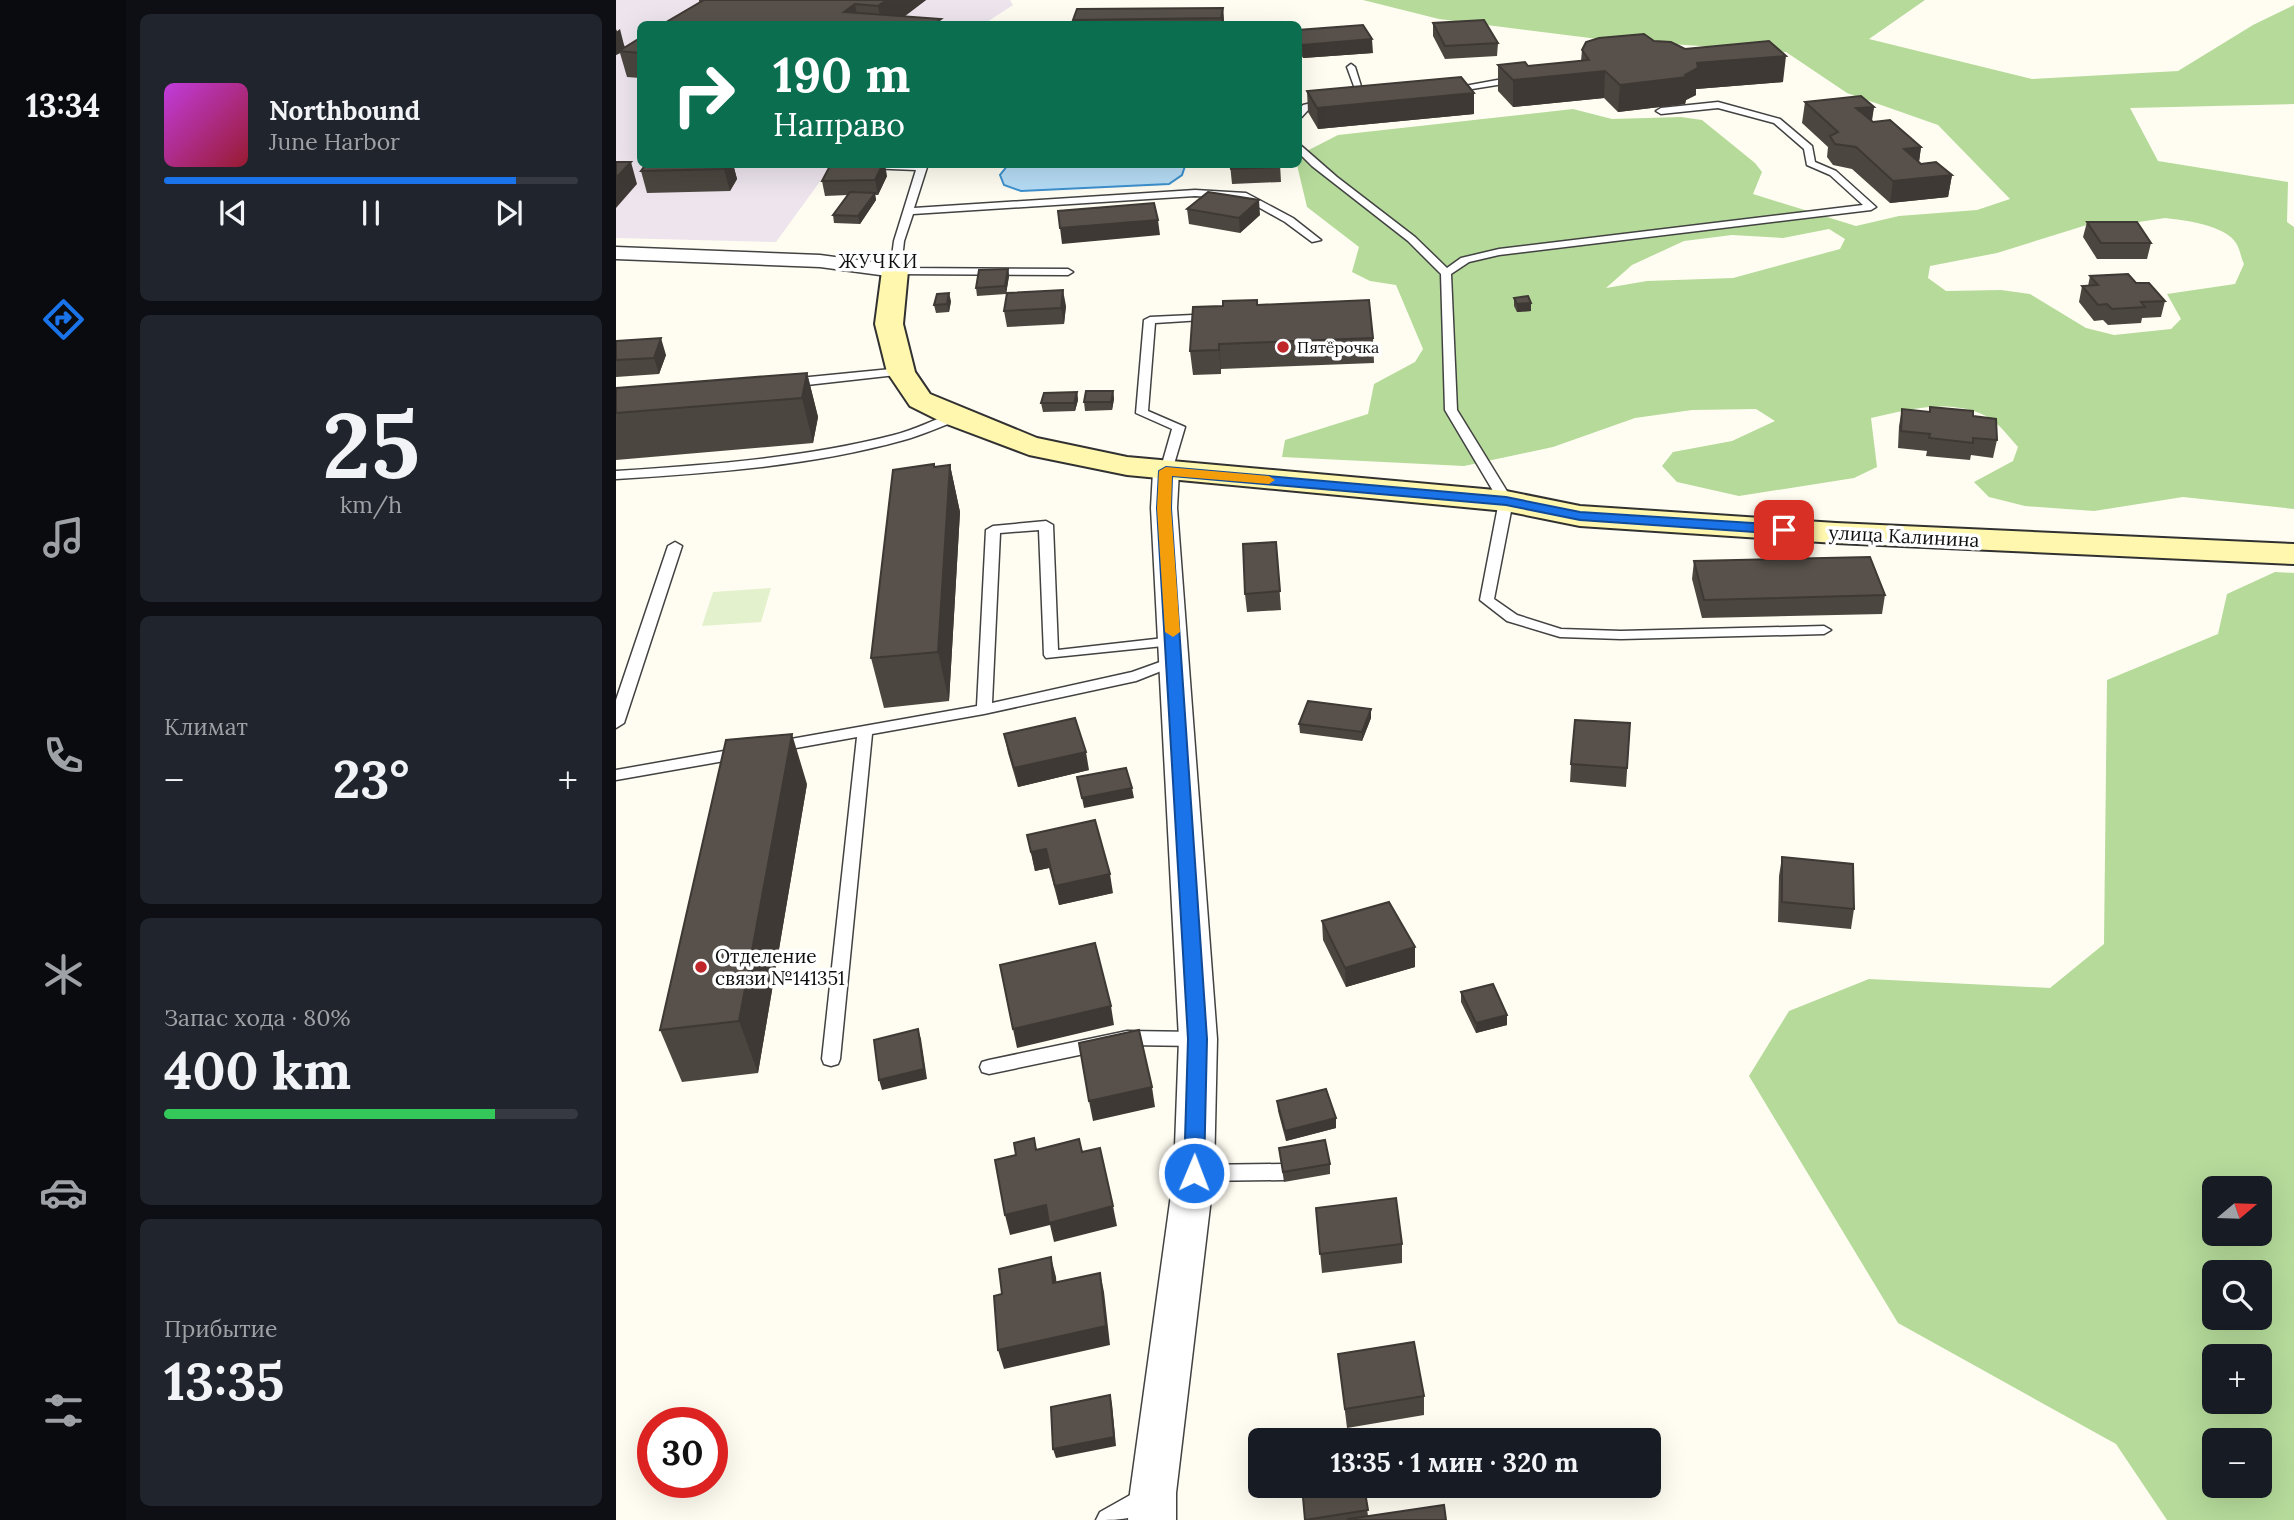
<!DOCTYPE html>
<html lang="ru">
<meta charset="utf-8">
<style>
body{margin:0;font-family:Lora,serif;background:#20242c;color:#f1f3f6;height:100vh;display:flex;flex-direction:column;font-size:26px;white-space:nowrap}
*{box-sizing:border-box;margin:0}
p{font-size:23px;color:#9ea1a6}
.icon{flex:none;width:38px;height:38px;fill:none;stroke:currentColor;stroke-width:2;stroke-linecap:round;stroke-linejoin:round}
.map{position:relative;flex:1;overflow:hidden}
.panel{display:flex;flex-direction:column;gap:14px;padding:14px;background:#0d0f14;width:490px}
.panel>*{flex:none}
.hud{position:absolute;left:21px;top:21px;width:665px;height:147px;border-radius:10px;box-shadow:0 7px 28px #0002;background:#0b6e4f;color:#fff;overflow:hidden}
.needle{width:46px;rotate:71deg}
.tools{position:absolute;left:1586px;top:1176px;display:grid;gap:14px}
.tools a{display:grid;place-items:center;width:70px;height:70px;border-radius:10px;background:#171b24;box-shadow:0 7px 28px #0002;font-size:35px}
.speed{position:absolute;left:21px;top:1407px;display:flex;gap:14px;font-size:35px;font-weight:700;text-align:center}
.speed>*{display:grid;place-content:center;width:91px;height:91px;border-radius:50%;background:#171b24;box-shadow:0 7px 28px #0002;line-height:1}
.speed .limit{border:10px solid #d22;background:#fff;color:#111}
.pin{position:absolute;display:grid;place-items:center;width:60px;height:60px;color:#fff;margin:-30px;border-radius:14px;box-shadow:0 4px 10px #0006}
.me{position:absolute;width:77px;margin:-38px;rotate:1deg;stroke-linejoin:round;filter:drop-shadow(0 0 5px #0008)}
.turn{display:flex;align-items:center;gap:24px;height:147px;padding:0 21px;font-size:32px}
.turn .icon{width:91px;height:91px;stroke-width:2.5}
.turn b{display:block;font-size:49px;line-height:60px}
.big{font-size:52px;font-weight:700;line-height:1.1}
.panel .widget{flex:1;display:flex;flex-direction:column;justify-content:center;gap:10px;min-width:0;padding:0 24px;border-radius:10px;background:#20242c}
.panel .dial{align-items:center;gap:0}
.dial b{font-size:91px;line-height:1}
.song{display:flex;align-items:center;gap:21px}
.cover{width:84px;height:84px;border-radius:10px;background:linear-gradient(135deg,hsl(290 70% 55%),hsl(350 70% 35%))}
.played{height:7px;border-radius:4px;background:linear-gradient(90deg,#1a73e8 85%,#363941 85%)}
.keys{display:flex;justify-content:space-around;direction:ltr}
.heat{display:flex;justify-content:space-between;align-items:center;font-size:38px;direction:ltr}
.charge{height:10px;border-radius:5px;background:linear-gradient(90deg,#34c759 80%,#363941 0)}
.trip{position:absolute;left:632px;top:1428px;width:413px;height:70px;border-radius:10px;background:#171b24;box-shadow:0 7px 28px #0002;font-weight:700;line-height:70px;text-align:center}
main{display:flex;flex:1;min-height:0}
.tabs{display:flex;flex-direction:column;width:126px;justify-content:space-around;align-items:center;background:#090b0e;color:#9ea1a6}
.tabs .icon{width:49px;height:49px}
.tabs .current{color:#1a73e8}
.tabs b{font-size:32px;color:#f1f3f6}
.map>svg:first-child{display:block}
.industrial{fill:#ede4ed}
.forest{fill:#b5da9a;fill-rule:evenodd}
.pitch{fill:#e3f1cc}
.water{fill:#b6ddf6;stroke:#3d90cd;stroke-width:2}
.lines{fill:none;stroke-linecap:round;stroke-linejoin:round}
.lane-casing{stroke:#424242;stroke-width:3}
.street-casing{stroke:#424242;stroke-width:3}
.secondary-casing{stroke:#313131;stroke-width:4}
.lane{fill:#fff;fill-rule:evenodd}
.street{fill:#fff;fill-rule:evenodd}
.secondary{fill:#fef7ad;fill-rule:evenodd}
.wall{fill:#4c4640}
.shaded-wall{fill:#3e3934}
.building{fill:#58514b;stroke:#3e3934;stroke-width:2}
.route{fill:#1a73e8;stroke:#114b97;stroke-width:2}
.slow{fill:#f59e0b}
.poi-dot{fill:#bf272a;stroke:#fff;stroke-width:2.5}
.labels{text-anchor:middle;stroke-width:7;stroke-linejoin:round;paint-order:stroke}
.far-poi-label{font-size:16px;fill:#0f0f0f;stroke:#fff;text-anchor:start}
.far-quarter-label{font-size:19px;letter-spacing:2px;fill:#0f0f0f;stroke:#fff}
.street-label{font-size:19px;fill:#0f0f0f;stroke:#fff}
.poi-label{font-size:19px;fill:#0f0f0f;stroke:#fff;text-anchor:start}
</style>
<main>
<nav class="tabs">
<b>13:34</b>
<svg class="icon current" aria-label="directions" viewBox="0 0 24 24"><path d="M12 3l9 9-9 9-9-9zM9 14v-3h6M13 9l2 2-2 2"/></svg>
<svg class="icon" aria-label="music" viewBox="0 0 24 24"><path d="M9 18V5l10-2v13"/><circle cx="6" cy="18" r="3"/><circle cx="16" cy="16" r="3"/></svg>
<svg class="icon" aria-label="phone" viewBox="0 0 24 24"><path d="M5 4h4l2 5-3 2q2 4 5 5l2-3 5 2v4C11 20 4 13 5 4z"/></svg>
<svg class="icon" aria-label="climate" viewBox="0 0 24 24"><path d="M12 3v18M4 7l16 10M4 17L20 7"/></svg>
<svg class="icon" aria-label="car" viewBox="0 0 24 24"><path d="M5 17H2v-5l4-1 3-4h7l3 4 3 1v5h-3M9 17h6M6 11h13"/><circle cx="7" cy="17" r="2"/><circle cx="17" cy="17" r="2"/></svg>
<svg class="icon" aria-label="filters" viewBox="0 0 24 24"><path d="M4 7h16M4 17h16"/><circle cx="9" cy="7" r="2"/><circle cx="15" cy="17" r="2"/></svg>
</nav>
<section class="panel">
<div class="widget">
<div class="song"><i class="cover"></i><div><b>Northbound</b><p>June Harbor</p></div></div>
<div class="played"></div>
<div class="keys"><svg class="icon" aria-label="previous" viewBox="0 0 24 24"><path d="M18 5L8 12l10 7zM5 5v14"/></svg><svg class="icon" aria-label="pause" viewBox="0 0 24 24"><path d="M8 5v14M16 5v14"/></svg><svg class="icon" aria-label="next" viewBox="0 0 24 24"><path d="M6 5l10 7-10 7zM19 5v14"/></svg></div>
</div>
<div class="widget dial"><b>25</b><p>km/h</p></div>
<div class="widget"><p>Климат</p>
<div class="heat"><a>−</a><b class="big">23°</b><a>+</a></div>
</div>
<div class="widget"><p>Запас хода · 80%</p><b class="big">400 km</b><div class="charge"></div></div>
<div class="widget"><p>Прибытие</p><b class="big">13:35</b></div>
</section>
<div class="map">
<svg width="1678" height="1520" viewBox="0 0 1678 1520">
<rect width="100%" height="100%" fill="#fffdf1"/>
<path class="industrial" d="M0,0H394L397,5L368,24H24V164L216,165L160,242L0,238Z"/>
<path class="forest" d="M747,0H1309L1253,39L1416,79L1562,71L1637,25L1678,5V104L1514,108L1542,161L1672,182L1671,222L1678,227V509L1567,497L1478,511L1409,506L1373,497L1358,482L1397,461L1402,447C1393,437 1382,422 1370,416C1332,398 1293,410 1255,418L1261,467L1238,478L1123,496L1061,482L1046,466L1057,452L1116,441L1159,421L1140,409L1076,410L1019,418L937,447L848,466L666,457L669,440L752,414L758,384L799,362L807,349L780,285L754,281L736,272L743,247L691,207L681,165L683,155L722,135L957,109L996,119L1065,117L1086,120L1139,163L1146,172L1137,194L1240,226L1283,216L1361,210L1394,199L1322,125L1231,93L1170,52L982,39L823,19ZM1549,218C1568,220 1609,225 1620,243C1624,249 1625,258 1628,264L1619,284L1551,294L1565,319L1555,329L1498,335L1470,328L1414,294L1385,290L1330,291L1312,278L1314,266L1381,253L1474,224L1503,225ZM1213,229L1229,239L1224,249L1117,278L1031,281L990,288L1016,265L1068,241L1116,235L1167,238Z
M1659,572L1678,573V1520H1551L1500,1444L1282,1323L1133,1076L1173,1011L1253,979L1434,988L1488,944L1491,680L1602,634L1611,594ZM1598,1188H1643V1234H1598ZM1598,1272H1643V1318H1598ZM1598,1356H1643V1402H1598ZM1598,1440H1643V1486H1598Z"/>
<path class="pitch" d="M155,588L145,622L86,626L97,592Z"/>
<path class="water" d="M392,165L568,164L569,166L566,175L553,184L405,191L388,185L384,175Z"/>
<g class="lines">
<g class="lane-casing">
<path id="lane" d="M735,64L739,67L749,99L742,97L731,67Z
M903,76L907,79L906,81L831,93L827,90Z
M712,99L716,102L715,104L693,109L682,121V111L687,105Z
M1102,102L1164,119L1196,146L1199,162L1220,171L1260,207L1255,210L883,255L853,262L835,274L841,410L897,501L878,599L901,615L945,629L1005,631L1208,626L1215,630L1208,634L1005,639L944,637L891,621L864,600L883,501L829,410L825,274L792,241L696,166L682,152V143L721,177L799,237L831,268L845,258L883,249L1247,205L1214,175L1191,165L1188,149L1158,123L1102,108L1045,114L1040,111L1045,108Z
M223,164H312L298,208L579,190L630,193L677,218L705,240L696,242L669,222L628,199L579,196L297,214L288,241L285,268L452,269L457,272L452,275L279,274L274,271L278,241L300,170L227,167Z
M598,314L604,317L602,319L539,323L532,411L569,427L556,471L550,475L545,474L544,471L556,429L520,413L528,320L534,317Z
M285,368L291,372L289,374L173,387L167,383L173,379Z
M339,413L345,417L343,420C325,426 307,435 288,440C195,466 96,473 0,479V471C93,465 188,458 278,435C299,430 318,419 339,413Z
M430,521L437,525L442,650L557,637L564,641L557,645L430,658L428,655L423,530L384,533L376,703L516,672L558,657L565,661L563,664L520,681L368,714L256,734L224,1059L222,1064L215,1066L208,1064L206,1059L241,737L158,752L150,747L158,742L361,706L370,530L377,526Z
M59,542L66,546L8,723L0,728V700L52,546Z
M125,748L133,753L131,757L0,780V770Z
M511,1031L582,1032L589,1034L591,1039L589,1044L582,1046L511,1045L373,1074L366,1072L364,1067L366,1062L373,1060Z
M667,1164L674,1166L677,1172L674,1178L667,1180L578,1181L571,1179L568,1173L571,1167L578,1165Z
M532,1485L540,1488L544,1496C533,1520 503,1520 480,1520L484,1512Z"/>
</g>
<g class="street-casing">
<path id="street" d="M0,247L204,255L279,265L287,266L290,271L287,276L279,277L204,267L0,259Z
M550,463L559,466L563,471L561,508L601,1039L598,1173L560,1493V1520H512L514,1493L558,1173L563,1039L535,508L537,471L541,466Z"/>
</g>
<g class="secondary-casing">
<path id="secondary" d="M279,263L288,265L292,271L287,324L299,372L314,394L421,438L511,457L890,491L964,506L1220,523L1678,544V564L1220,543L964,526L890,511L511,475L413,455L328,423L294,406L271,372L259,324L266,271L270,265Z"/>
</g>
<use href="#lane" class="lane"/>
<use href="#street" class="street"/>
<use href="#secondary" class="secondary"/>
</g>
<path class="wall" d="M83,0H310L288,17L83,3Z
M607,8L608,24H457V20Z
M817,23L882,43L881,56L829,59L817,36Z
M0,29L9,47L24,38V78L11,77L4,53L0,55Z
M682,30L757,53L687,58L682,50Z
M1038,41L1069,49L1167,82L1080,89V95L1070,100L1069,104L1002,112L988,98L897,107L882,91V65L912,66L965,61L966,50Z
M691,91L858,93V114L702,129L692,112Z
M1189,102L1258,107L1255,121L1305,147L1303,162L1305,164L1336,175L1332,197L1274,203L1236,169L1217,165L1211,157L1212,147L1186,123Z
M30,164H117L121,179L114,191L31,193L25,171Z
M614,164H664L665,182L616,184Z
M271,176L262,195H259L260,200L244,224L218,223L217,215L232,195L209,196L206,181Z
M571,209L644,215L624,233L573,224Z
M1471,222L1535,243L1531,259H1481L1467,237Z
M392,269L393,276L390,294L361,296L360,288Z
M1474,276L1520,283L1549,301L1545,317L1526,318L1525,323L1492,325L1487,320L1478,321L1463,302L1466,286H1472Z
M898,298L915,311L901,312L898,306Z
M335,301L333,312L320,313L318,305Z
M642,305L757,338L758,363L605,369V374L577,375L574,351Z
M450,306L448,324L391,327L388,311Z
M50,355L43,374L0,377V360Z
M191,373L202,417L197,443L0,460V388Z
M497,391L498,399L496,410L469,411L468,402Z
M461,392L462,400L459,411L427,412L425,403Z
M1314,407L1357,416L1381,440L1377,458L1355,455L1354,460L1310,456L1311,451L1282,448L1283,426L1286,409L1313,412Z
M334,465L344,512L333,701L268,708L255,658L319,467Z
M660,542L665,610L631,612L629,594Z
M1078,561L1269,595L1266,614L1086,618L1076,579Z
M755,709V718L746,741L684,733L683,724Z
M1014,723L1010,787L954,782L955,764Z
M388,734L473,770L402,787L392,753Z
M191,784L142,1073L66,1082L44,1030Z
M411,835L497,893L443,905L433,868L419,871Z
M1166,857L1238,909L1235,929L1162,922L1163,876Z
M706,921L799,947V967L730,987L707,940Z
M845,992L891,1025L860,1033L845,1002Z
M661,1101L720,1118V1128L670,1141L662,1111Z
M663,1148L714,1164V1174L668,1182Z
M700,1208L786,1244V1263L706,1273Z
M722,1354L808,1396V1415L731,1428Z
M748,1486L752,1516L830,1520H689Z"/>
<path class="shaded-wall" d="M271,0H310L277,24H266L262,6Z
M239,4L243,24L228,12Z
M607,8L608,21V24H606L605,18Z
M4,29L9,49L3,51L4,53L0,55V32Z
M756,39L757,53L687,58L686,45Z
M1170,56L1167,82L1080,89V95L1070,100L1069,104L1002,112L1004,85L1069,75L1081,63Z
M989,71L988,98L897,107V80Z
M858,93V114L702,129L701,108Z
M1258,107L1255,128L1240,108Z
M1305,147L1302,169L1288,149Z
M15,162L21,184L0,208V178Z
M111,164H117L121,179L114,191L108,169Z
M267,164H269L271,176L262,195L259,180Z
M1336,175L1332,197L1274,203L1277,181Z
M259,193L260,200L244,224L242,216Z
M643,200L644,215L624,233L623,218Z
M542,220L544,235L446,244L444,228Z
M392,269L393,276L390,294L389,286Z
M447,290L450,306L448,324L445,308Z
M333,293L335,301L333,312L331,304Z
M915,303V311L901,312V304Z
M45,338L50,355L43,374L38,358Z
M603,344L605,369V374L603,350Z
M191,373L202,417L197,443L186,398Z
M497,391L498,399L496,410L495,402Z
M461,392L462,400L459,411L458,403Z
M334,465L344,512L333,701L322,652Z
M755,709V718L746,741V732Z
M176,734L191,784L142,1073L123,1021Z
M470,752L473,770L402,787L398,768Z
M516,788L518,798L468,808L466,798Z
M430,849L433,868L419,871L415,852Z
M494,874L497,893L443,905L439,886Z
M799,947V967L730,987L729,968Z
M495,1006L498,1025L401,1048L397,1029Z
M891,1015V1025L860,1033V1023Z
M302,1029L305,1039L311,1079L266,1090L263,1080Z
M536,1087L539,1107L477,1121L473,1101Z
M720,1118V1128L670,1141L669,1131Z
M430,1205L497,1206L501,1226L438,1242L434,1225L394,1235L389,1215Z
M435,1257L440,1277L442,1302L437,1283Z
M484,1273L488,1292L494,1345L388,1369L382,1350Z
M494,1395L496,1404L500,1446L440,1458L437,1449Z"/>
<path class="building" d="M88,0H271L262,6L239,4L228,12L325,19L318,24H47Z
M607,8L605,18L457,20L461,9Z
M868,20L882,43L829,46L817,23Z
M747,25L756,39L686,45L682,38V30Z
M1028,34L1038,41L1055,42L1069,49L1153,41L1170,56L1081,63L1082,68L1069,75L1071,77L1004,85L989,71L897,80L882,65L909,62L912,66L973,60L966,50L970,42L983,38Z
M24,38V53L3,51Z
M845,77L858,93L701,108L691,91Z
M1245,96L1258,107L1240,108L1257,122L1274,120L1305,147L1288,149L1305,164L1320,162L1336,175L1277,181L1240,147L1219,144L1214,136L1222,132L1189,102Z
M0,162H15L0,178Z
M30,164H111L108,169L25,171Z
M215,164H267L259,180L206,181Z
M614,164H664V167L615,169Z
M234,192L259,193L242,216L217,215Z
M592,192L643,200L623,218L571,209Z
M538,203L542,220L444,228L442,211Z
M1471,222H1521L1535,243H1485Z
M392,269L389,286L360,288L363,270Z
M1512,274L1520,283H1533L1549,301L1525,302L1529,307L1496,309L1491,304L1482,305L1466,286L1482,285L1474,276Z
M447,290L445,308L388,311L391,293Z
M333,293L331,304L318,305L321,294Z
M912,296L915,303L901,304L898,298Z
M641,300V305L753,300L757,338L603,344V350L574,351L577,307L607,306V301Z
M45,338L38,358L0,360V341Z
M191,373L186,398L0,413V388Z
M470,391H497L495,402H468Z
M461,392L458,403H425L428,393Z
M1314,407L1357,411V416L1380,419L1381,440L1357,438V443L1313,438L1314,434L1285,431L1286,409L1314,412Z
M318,464V467L334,465L322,652L255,658L277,470Z
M660,542L664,591L629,594L627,544Z
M1254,557L1269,595L1088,600L1078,561Z
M692,701L755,709L746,732L683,724Z
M459,718L470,752L398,768L388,734Z
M959,720L1014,723L1011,768L955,764Z
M176,734L123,1021L44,1030L110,740Z
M510,768L516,788L466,798L461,777Z
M479,820L494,874L439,886L430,849L415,852L411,835Z
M1166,857L1237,864L1238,909L1166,902Z
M773,902L799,947L729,968L706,921Z
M479,943L495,1006L397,1029L384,965Z
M877,984L891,1015L860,1023L845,992Z
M302,1029L308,1069L263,1080L258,1040Z
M523,1030L536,1087L473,1101L463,1043Z
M710,1089L720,1118L669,1131L661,1101Z
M418,1138L420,1150L463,1139L466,1152L484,1148L497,1206L433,1223L430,1205L389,1215L379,1160L400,1155L398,1143Z
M709,1140L714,1164L667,1172L663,1148Z
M780,1198L786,1244L704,1254L700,1208Z
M435,1257L437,1283L484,1273L490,1326L382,1350L378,1296L386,1294L383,1269Z
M798,1342L808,1396L729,1409L722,1354Z
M494,1395L498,1437L437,1449L435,1407Z
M686,1486H748L752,1510L689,1520Z
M828,1505L830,1520H732V1519Z"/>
<path class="route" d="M550,467L890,497L964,512L1168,525L1175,530L1168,534L964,520L890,505L556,476L555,508L591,1039L588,1173L585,1179L578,1181L571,1179L568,1173L572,1039L541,508L543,471Z"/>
<path class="slow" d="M550,467L653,476L659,480L653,484L556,476L555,508L564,632L557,637L549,632L541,508L543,471Z"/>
<g class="poi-dot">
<circle cx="667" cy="347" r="7"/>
<circle cx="85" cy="967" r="7"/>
</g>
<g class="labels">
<g class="far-poi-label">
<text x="681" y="353">Пятёрочка</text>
</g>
<g class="far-quarter-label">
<text x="263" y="268">ЖУЧКИ</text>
</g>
<g class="street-label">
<text transform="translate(1288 536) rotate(3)" y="7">улица Калинина</text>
</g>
<g class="poi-label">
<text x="99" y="963">Отделение<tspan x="99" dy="22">связи №141351</tspan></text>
</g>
</g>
</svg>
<div class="tools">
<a><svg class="needle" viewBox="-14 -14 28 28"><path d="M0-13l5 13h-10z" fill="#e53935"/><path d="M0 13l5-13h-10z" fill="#9ea1a6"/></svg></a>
<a><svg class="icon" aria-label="search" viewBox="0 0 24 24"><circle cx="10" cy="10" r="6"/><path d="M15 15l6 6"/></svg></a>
<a>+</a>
<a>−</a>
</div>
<div class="speed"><div class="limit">30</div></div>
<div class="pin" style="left:1168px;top:530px;background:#d93025"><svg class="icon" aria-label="arrive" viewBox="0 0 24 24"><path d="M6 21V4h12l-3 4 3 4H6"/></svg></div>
<svg class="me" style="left:578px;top:1173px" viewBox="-20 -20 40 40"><circle r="17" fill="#1a73e8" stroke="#fff" stroke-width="3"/><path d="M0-11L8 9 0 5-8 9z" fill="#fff"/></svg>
<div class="trip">13:35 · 1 мин · 320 m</div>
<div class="hud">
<div class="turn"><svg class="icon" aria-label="right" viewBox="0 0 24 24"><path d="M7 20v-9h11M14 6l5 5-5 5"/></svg><div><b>190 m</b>Направо</div></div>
</div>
</div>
</main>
